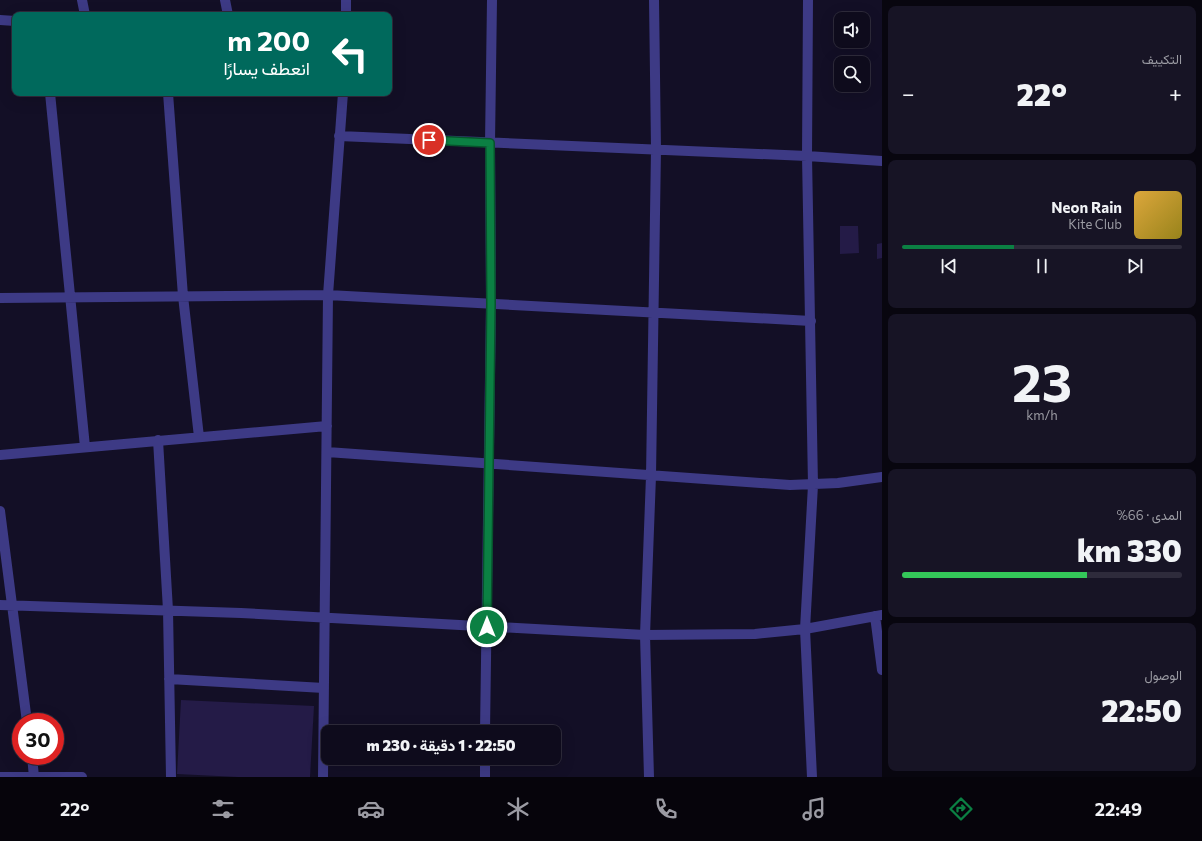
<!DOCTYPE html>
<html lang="ar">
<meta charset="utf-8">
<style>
body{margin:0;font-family:Commissioner,Vazirmatn,sans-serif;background:#171425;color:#f1f3f6;direction:rtl;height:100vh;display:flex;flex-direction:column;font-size:15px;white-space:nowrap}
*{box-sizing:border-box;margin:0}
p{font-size:13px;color:#9b9ba3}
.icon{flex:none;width:22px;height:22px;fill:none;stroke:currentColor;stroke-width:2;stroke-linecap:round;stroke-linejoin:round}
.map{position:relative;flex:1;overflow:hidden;direction:ltr}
.details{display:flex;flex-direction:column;gap:6px;padding:6px;background:#08060f;width:320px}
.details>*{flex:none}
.guide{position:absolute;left:12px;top:12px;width:380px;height:84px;border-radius:8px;box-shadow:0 4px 16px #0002,0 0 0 1px #2e2b3b;direction:rtl;background:#00695c;color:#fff;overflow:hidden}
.controls{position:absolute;left:834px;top:12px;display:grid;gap:8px}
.controls a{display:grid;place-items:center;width:36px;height:36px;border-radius:8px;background:#0e0b1c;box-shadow:0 4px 16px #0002,0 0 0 1px #2e2b3b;font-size:20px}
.speed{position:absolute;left:12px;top:713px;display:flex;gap:8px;font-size:20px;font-weight:700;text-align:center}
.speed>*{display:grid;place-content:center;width:52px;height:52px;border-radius:50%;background:#0e0b1c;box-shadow:0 4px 16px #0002,0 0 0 1px #2e2b3b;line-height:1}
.speed .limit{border:6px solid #d22;background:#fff;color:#111}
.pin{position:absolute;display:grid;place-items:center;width:34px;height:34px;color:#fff;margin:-17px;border:2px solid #fff;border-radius:50%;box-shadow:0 1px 4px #0007}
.me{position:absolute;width:44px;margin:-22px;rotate:0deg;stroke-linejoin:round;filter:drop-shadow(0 0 3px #0008)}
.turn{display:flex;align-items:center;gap:14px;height:84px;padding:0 16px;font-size:18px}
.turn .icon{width:52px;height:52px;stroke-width:2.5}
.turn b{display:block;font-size:28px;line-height:34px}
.big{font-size:30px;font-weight:800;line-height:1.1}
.details .widget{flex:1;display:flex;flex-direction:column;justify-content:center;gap:6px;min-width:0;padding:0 14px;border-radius:8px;background:#171425}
.details .dial{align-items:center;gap:0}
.dial b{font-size:52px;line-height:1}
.song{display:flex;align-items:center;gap:12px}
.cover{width:48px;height:48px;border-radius:6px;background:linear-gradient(135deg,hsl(40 70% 55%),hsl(50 70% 35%))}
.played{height:4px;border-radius:2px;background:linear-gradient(90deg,#0b8043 40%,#2e2b3b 40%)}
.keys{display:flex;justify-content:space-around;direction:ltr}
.heat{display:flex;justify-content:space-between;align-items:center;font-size:22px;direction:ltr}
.charge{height:6px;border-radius:3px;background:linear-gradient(90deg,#34c759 66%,#2e2b3b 0)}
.trip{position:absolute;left:321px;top:725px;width:240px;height:40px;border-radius:8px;background:#0e0b1c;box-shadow:0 4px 16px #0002,0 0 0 1px #2e2b3b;font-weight:800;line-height:40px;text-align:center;direction:rtl}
.tab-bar{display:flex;height:64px;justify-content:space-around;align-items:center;background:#06040b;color:#9b9ba3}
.tab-bar .icon{width:28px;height:28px}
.tab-bar .selected{color:#0b8043}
.tab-bar b{font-size:18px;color:#f1f3f6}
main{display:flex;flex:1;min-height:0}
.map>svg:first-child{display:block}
.building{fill:#241b47}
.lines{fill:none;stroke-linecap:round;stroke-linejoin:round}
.minor{stroke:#3d3a85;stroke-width:10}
.route-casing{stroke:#07532c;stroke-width:10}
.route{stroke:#0b8043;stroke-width:7}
</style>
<main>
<section class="details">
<div class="widget"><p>التكييف</p>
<div class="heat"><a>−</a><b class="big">22°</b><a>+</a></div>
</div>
<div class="widget">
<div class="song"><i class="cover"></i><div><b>Neon Rain</b><p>Kite Club</p></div></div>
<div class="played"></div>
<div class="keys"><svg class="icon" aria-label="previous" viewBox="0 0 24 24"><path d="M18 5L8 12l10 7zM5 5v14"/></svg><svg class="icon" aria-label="pause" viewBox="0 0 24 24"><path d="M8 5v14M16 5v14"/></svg><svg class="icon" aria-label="next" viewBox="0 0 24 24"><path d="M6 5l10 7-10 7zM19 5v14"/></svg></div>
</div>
<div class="widget dial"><b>23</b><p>km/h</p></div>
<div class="widget"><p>المدى · 66%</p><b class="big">330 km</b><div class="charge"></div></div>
<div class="widget"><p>الوصول</p><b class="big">22:50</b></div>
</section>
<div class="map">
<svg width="882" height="777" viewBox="0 0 882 777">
<rect width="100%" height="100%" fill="#130f26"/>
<path class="building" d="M840,226H858L859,253L840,254Z
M882,243V258L877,259V244Z
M181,700L314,706L310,777H238L177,774Z"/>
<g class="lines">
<path class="minor" d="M82,0L85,15
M225,0L228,15
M346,0V15
M808,0L807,156L813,485L805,629L812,777
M0,20L15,21
M50,93L85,447
M168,93L183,296L199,437
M339,136L807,156L882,161
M0,298L328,295L811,321
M158,440L168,610L171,777
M327,452L790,485L838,483L882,477
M0,455L327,426
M0,511L27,722
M0,605L241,613L645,635L755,634L805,629L882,615
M875,616L882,670
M169,679L324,688
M485,732L491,304L490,143L492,0
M32,756L34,777
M0,777H82
M323,777L328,295L343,93
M485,777V758
M649,777L645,635L651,476L656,149L654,0"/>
</g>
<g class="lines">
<g class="route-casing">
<path id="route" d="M429,140L490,143L491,304L487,627"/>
</g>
<use href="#route" class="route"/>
</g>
</svg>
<div class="controls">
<a><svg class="icon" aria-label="sound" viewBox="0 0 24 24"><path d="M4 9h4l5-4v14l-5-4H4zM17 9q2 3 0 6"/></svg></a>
<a><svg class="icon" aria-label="search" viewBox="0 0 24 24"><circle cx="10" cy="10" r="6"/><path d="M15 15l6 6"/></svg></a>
</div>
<div class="speed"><div class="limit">30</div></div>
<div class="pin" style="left:429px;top:140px;background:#d93025"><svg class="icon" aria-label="arrive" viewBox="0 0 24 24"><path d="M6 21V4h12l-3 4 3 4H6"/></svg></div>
<svg class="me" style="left:487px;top:627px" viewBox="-20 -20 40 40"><circle r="17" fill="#0b8043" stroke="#fff" stroke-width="3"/><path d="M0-11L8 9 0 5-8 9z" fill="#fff"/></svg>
<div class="trip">22:50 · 1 دقيقة · 230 m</div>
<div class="guide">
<div class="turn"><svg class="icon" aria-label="left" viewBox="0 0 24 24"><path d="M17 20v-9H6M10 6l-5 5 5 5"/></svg><div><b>200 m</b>انعطف يسارًا</div></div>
</div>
</div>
</main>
<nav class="tab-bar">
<b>22:49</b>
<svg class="icon selected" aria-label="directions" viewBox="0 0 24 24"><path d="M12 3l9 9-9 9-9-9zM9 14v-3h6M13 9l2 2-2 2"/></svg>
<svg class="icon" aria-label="music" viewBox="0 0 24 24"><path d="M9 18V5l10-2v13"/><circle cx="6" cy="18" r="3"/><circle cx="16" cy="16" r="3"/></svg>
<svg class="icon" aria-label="phone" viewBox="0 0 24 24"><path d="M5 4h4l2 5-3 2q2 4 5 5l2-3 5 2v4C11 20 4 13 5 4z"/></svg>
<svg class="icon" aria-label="climate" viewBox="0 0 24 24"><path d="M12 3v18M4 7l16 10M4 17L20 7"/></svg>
<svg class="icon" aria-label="car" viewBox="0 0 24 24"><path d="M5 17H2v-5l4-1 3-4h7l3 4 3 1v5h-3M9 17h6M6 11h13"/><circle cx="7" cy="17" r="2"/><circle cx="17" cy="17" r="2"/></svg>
<svg class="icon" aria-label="filters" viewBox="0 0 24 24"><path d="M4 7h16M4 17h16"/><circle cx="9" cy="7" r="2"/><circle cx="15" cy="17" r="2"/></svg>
<b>22°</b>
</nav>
